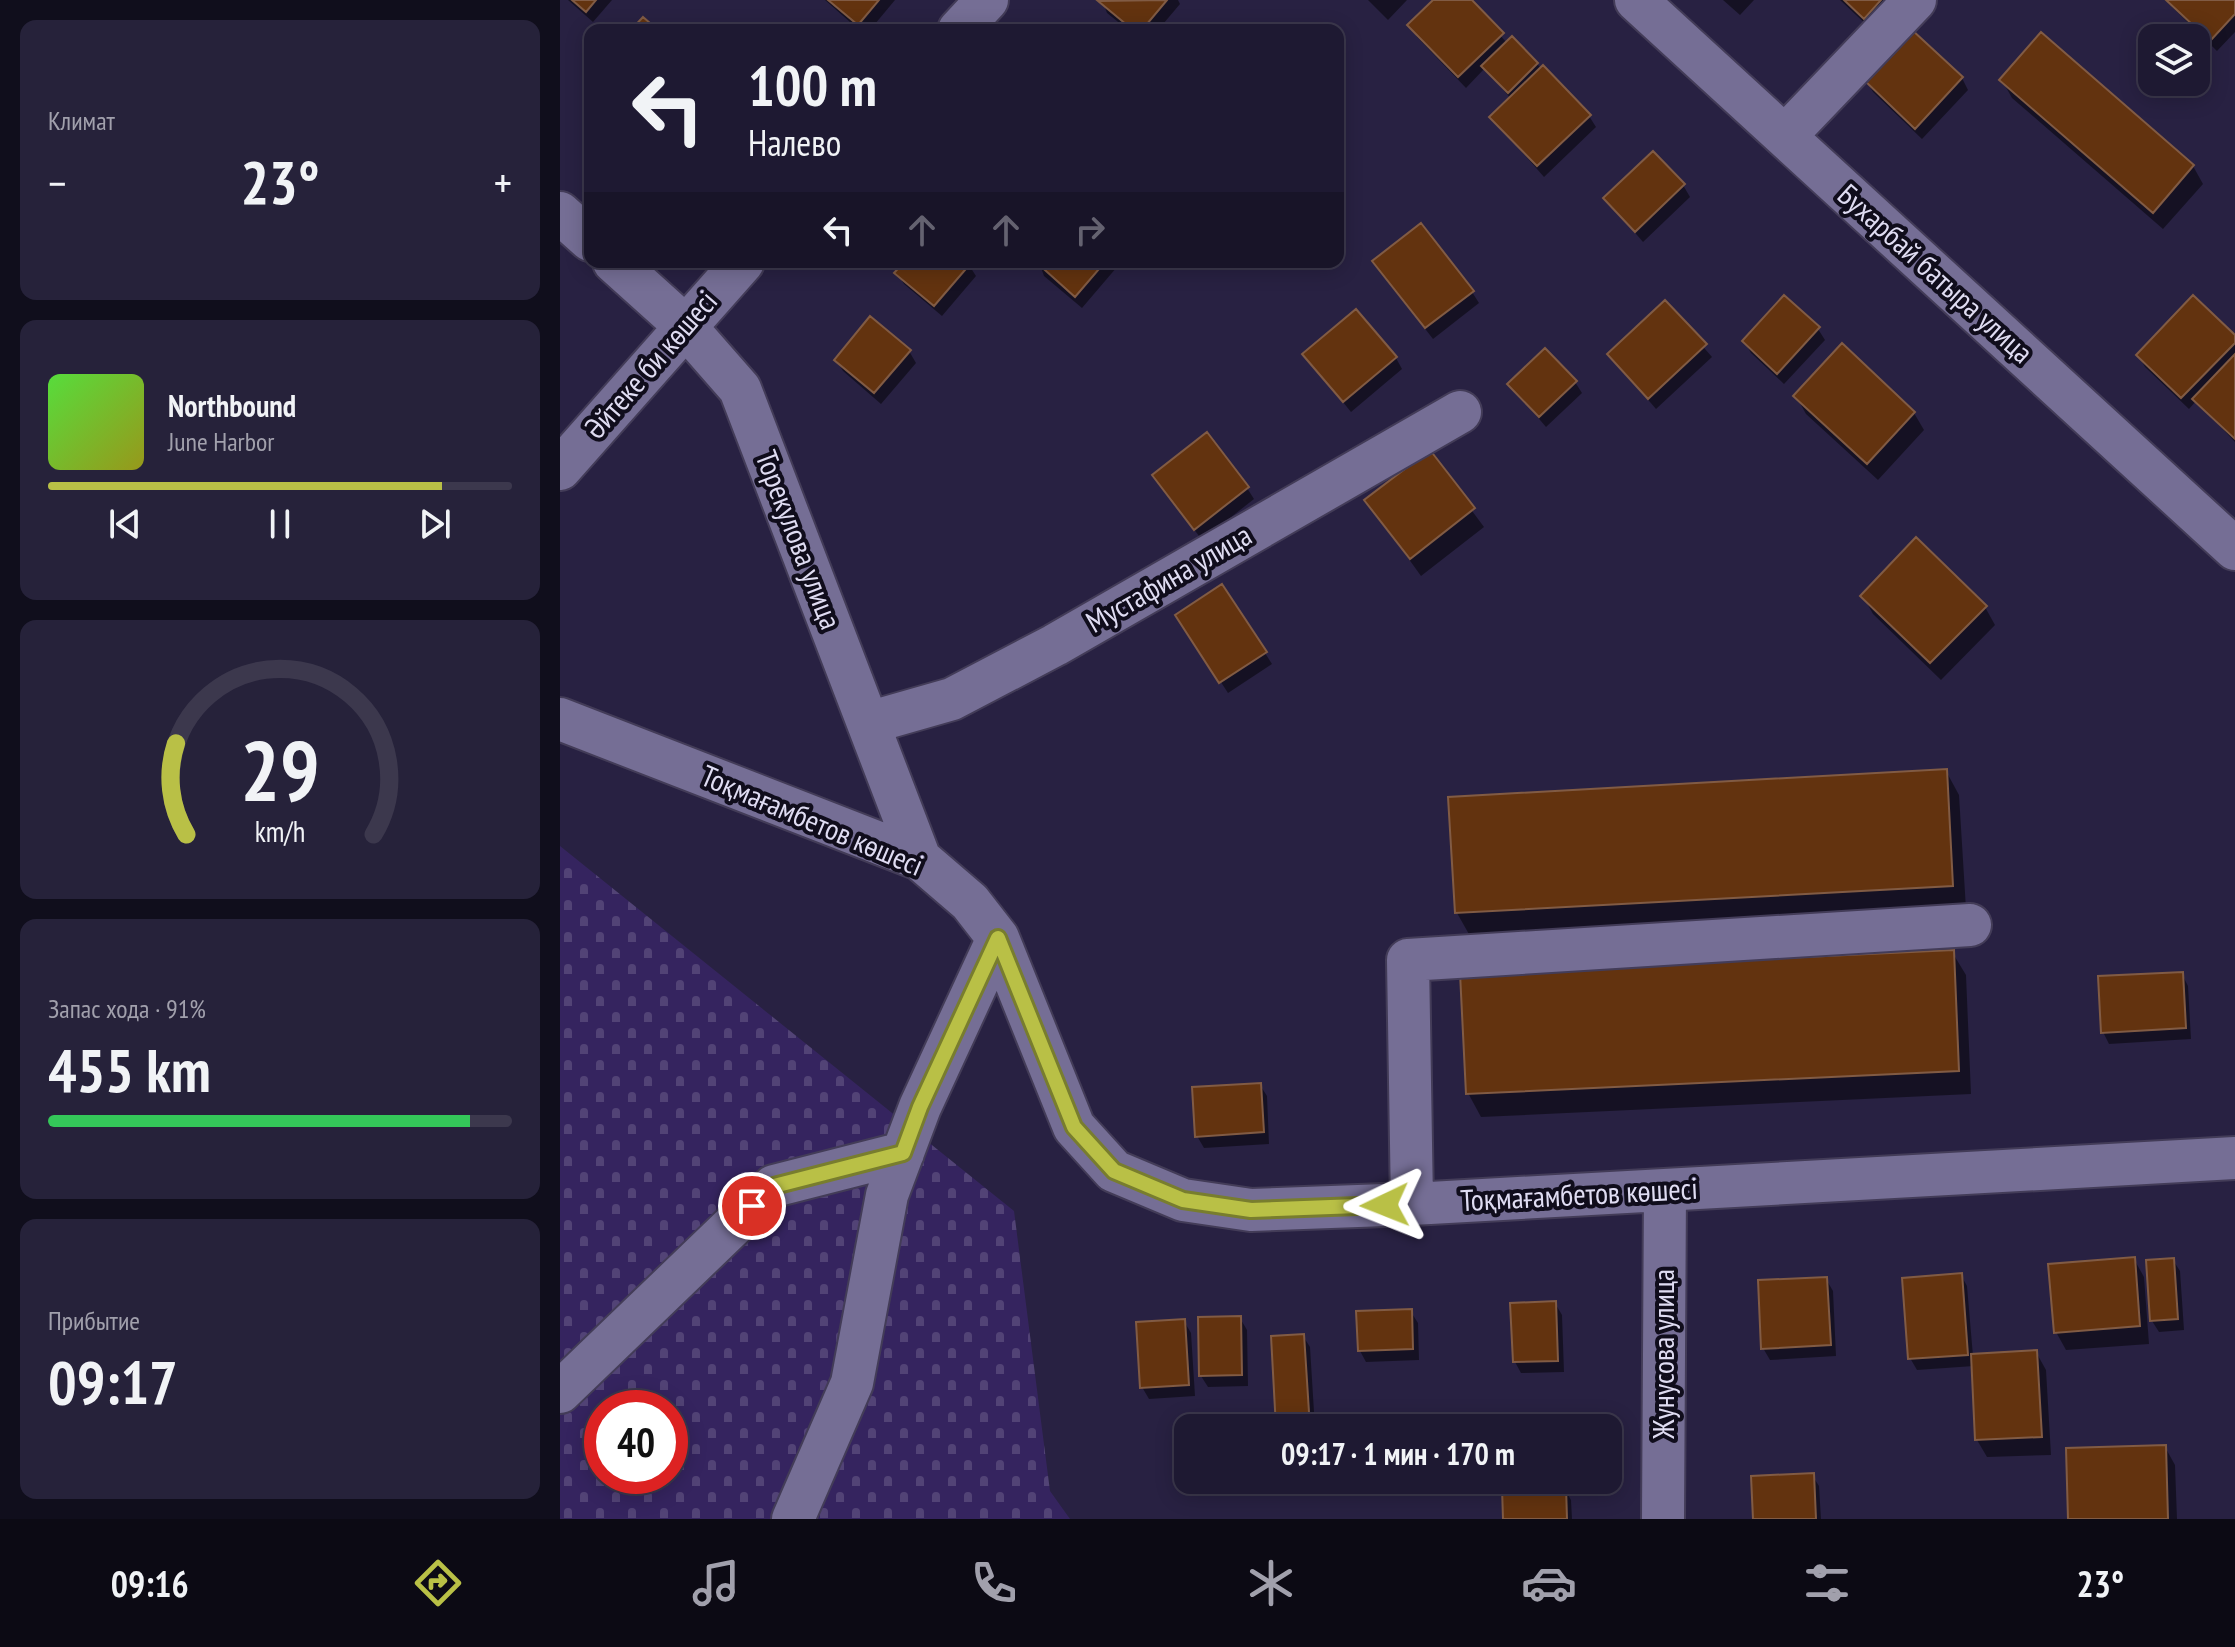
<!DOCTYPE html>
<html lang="ru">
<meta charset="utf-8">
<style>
body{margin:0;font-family:"PT Sans Narrow",sans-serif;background:#26223a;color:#f1f3f6;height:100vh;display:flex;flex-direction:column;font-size:30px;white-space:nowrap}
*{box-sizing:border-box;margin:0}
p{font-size:26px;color:#a1a0ac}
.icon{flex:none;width:44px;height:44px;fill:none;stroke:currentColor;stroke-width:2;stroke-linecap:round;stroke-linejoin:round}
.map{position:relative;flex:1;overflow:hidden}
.side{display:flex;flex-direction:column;gap:20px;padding:20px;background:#100e1c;width:560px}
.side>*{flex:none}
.guide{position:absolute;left:24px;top:24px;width:760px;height:244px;border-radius:16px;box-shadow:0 4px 20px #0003,0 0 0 2px #3c384d;background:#1e1932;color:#f1f3f6;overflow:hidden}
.buttons{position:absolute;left:1578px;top:24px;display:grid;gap:16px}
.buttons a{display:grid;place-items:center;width:72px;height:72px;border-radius:16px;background:#1e1932;box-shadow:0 4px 20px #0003,0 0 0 2px #3c384d;font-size:40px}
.speed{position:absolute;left:24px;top:1390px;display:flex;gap:16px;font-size:40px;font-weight:700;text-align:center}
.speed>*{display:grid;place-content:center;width:104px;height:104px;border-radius:50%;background:#1e1932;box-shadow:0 4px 20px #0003,0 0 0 2px #3c384d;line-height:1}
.speed .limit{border:12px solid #d22;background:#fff;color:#111}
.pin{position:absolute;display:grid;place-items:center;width:68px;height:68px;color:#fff;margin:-34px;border:4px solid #fff;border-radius:50%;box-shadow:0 2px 8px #0007}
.me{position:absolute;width:88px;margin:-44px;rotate:268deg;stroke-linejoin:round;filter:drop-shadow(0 0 6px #0008)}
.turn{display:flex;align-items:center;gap:28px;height:168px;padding:0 32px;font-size:36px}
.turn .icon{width:104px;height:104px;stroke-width:2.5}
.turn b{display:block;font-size:56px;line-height:68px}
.lanes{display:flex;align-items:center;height:76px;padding:0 32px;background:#0003;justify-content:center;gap:40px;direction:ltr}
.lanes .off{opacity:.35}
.big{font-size:60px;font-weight:800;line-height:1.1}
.side .card{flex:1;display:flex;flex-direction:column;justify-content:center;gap:12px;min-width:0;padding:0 28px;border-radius:16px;background:#26223a}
.side .dial{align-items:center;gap:0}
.dial svg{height:208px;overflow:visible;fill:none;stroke:#3c384d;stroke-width:7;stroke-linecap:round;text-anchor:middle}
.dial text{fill:#f1f3f6;stroke:none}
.song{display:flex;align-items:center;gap:24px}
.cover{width:96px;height:96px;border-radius:12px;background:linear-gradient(135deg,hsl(110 70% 55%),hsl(60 70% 35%))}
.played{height:8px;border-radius:4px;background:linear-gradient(90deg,#b9c046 85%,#3c384d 85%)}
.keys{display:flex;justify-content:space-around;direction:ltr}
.heat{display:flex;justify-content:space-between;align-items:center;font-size:44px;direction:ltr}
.charge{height:12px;border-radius:6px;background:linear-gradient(90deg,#34c759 91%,#3c384d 0)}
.trip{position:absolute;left:614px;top:1414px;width:448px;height:80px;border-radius:16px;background:#1e1932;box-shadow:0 4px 20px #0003,0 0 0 2px #3c384d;font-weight:800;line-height:80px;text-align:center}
.dock{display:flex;height:128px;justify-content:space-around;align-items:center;background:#0c0a14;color:#a1a0ac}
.dock .icon{width:56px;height:56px}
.dock .on{color:#b9c046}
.dock b{font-size:36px;color:#f1f3f6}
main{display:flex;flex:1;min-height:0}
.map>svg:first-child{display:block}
.cemetery{fill:url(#cemetery-stones);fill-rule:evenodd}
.shadow{fill:#0007}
.building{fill:#63330f;stroke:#815b44;stroke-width:2}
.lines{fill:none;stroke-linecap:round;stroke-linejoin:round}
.minor-casing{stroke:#433c58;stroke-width:46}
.minor{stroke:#756e95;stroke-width:42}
.route-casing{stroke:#787d2e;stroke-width:20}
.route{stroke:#b9c046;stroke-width:14}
.labels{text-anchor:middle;stroke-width:8;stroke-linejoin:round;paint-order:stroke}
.street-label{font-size:30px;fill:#dfdcf2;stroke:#100d1c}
</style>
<main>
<section class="side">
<div class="card"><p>Климат</p>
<div class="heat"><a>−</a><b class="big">23°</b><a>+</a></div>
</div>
<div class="card">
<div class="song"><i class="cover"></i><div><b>Northbound</b><p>June Harbor</p></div></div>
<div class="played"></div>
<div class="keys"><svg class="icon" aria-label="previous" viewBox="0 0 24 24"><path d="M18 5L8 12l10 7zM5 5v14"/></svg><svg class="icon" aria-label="pause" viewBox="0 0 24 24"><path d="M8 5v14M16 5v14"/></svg><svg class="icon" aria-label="next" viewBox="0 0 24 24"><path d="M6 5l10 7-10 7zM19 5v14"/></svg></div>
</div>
<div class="card dial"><svg viewBox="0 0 100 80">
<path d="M14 69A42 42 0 1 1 86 69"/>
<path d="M14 69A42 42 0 0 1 10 34" stroke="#b9c046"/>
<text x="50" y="56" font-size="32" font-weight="700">29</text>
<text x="50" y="72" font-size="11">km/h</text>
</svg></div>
<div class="card"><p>Запас хода · 91%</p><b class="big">455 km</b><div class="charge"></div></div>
<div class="card"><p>Прибытие</p><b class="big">09:17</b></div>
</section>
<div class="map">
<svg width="1675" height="1519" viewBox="0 0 1675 1519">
<defs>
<pattern id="cemetery-stones" width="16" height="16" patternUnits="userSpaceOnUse" patternTransform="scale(2)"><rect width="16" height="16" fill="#35245f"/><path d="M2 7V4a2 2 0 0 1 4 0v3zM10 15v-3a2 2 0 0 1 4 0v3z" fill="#524376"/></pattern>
</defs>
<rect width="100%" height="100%" fill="#282142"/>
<path class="cemetery" d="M0,846L454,1211L490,1491L510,1519H0ZM42,1408H110V1476H42Z"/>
<path class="shadow" d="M8,0H52L33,22Z
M265,0H335L310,30H299Z
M542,0H618L620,4L598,30H568L547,13Z
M808,0H847L828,20Z
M876,0H909L947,43L952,39L1029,116L1036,127L984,177L931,117L951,99L925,68L906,88L857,37L850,25Z
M1163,0H1194L1180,15Z
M1280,0H1338L1311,29Z
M1605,0H1675V32L1657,51Z
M1351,32L1402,78L1408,90L1362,139L1313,92L1306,80Z
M1442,80L1633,166L1643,184L1603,229L1452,98Z
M1123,185L1130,197L1083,242L1046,199Z
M346,262H407L416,276L382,316L344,284L337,273Z
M479,262H554L557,267L522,308L484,276Z
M822,273L912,292L919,303L873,339Z
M1224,298L1258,329L1265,340L1224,384L1191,353L1184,341Z
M1105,303L1152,357L1096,409L1049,354Z
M1675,338V442L1636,401L1629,409L1585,367L1578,355Z
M349,351L356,363L321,404L283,371L276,360Z
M745,355L836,358L842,369L791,412Z
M1015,382L1022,393L986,427L950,385Z
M1236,396L1354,413L1364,430L1318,480L1246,414Z
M869,453L924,527L861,576L807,501Z
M594,476L687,488L694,499L642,540Z
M1303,596L1425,607L1435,625L1381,680L1313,614Z
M625,627L705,653L712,664L668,693Z
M1386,771L1399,795L1406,909L910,936L897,913Z
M1392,952L1406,975L1411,1094L921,1117L908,1093Z
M1622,974L1628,986L1631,1039L1549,1044L1543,1032Z
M700,1085L707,1096L709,1144L644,1148L637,1136Z
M1574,1259L1584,1277L1589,1344L1506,1350L1496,1332Z
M1613,1260L1620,1271L1624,1330L1599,1332L1592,1321Z
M1401,1275L1407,1286L1413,1356L1476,1352L1486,1370L1491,1455L1427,1457L1417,1440L1414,1366L1357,1370L1350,1358Z
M1266,1279L1273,1291L1276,1356L1210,1360L1203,1348Z
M995,1303L1002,1315L1004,1372L961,1373L955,1362Z
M851,1312L858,1323L859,1360L806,1362L800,1351Z
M680,1318L687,1330L688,1386L648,1387L641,1376Z
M624,1321L631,1333L635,1396L589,1399L582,1387Z
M743,1336L750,1347L755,1428H718Z
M1605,1447L1615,1465L1617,1519H1510Z
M1252,1475L1259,1486L1261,1519H1195Z
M910,1480H1016V1486H1003L1011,1500L1012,1519H945L944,1487L914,1488Z"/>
<path class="building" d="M12,0H36L26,12Z
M268,0H319L298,25Z
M607,0L582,30H573L538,1Z
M873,0H912L944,33L898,77L847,25Z
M1284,0H1321L1304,19Z
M1606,0H1675V14L1650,41Z
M83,17L98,30H71Z
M1351,29L1403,77L1355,129L1304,80Z
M1481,32L1634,165L1593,213L1439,80Z
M952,36L978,63L948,93L921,66Z
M983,65L1031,115L977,166L929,117Z
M1093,151L1125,184L1075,232L1043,198Z
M861,223L914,291L865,328L812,261Z
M344,262H410L411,263L374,306L334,273Z
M476,262H545L515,297Z
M1224,295L1260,327L1217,374L1182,341Z
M1633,295L1675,335V343L1621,398L1576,355Z
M1105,300L1147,344L1088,399L1047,354Z
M796,309L837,357L783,402L742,354Z
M310,316L351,350L314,393L274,360Z
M1282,343L1355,412L1307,464L1233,396Z
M985,348L1017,381L979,417L947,384Z
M1675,354V439L1632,399Z
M647,432L689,487L634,530L592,475Z
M870,450L915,508L850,559L804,500Z
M1356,537L1427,606L1370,663L1300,596Z
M662,584L707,652L659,683L615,615Z
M1387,769L1393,886L895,913L888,797Z
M1394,950L1399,1071L906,1094L900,973Z
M1623,972L1626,1028L1541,1033L1538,976Z
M701,1083L704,1132L635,1137L632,1087Z
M1575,1257L1580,1326L1494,1333L1488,1264Z
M1614,1258L1618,1319L1590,1321L1586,1260Z
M1402,1273L1408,1355L1348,1359L1342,1278Z
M1267,1277L1271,1345L1201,1349L1198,1280Z
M996,1301L998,1361L953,1362L950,1303Z
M852,1309L853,1349L798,1351L796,1311Z
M681,1316L682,1375L639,1376L638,1317Z
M625,1319L629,1385L580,1388L576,1322Z
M744,1334L750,1428H716L711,1336Z
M1477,1350L1482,1437L1415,1440L1411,1354Z
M1606,1445L1608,1519H1508L1506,1448Z
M1254,1473L1256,1519H1193L1191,1476Z
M1006,1486L1007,1519H943L942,1488Z"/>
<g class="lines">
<g class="minor-casing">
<path id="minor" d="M1076,0L1675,549
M399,30L427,0
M1225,136L1355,0
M0,213L30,240
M54,262L124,325L180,389L360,859
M0,469L183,262
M0,719L360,859L410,902L438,938L514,1127L554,1171L623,1200L691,1210L852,1204L1675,1158
M308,723L392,699L495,645L900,412
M852,1204L848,960L1410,925
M0,1392L214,1186L343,1153
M233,1519L292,1383L327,1195L360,1107L438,938
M1103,1519L1105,1190"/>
</g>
<use href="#minor" class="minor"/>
</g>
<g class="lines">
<g class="route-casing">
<path id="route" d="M192,1206L214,1186L343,1153L360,1107L438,938L514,1127L554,1171L623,1200L691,1210L825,1205"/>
</g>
<use href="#route" class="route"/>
</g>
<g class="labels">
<g class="street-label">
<text transform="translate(1375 274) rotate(42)" y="10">Бухарбай батыра улица</text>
<text transform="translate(91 365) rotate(-49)" y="10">Әйтеке би көшесі</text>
<text transform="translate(238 540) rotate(69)" y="10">Торекулова улица</text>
<text transform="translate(609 579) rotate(-30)" y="10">Мустафина улица</text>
<text transform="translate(252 821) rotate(23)" y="10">Тоқмағамбетов көшесі</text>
<text transform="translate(1019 1195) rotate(-3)" y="10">Тоқмағамбетов көшесі</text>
<text transform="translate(1104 1354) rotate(-90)" y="10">Жунусова улица</text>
</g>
</g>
</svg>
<div class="buttons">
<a><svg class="icon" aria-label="layers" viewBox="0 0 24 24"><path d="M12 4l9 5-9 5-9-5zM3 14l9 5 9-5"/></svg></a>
</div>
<div class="speed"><div class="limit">40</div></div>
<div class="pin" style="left:192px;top:1206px;background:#d93025"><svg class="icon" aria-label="arrive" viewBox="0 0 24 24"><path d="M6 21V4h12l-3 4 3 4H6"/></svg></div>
<svg class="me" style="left:825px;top:1205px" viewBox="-20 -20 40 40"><path d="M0-17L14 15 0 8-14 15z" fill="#b9c046" stroke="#fff" stroke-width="4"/></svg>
<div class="trip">09:17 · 1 мин · 170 m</div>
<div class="guide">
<div class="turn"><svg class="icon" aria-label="left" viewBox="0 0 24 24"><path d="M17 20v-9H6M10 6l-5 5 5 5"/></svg><div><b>100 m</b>Налево</div></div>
<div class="lanes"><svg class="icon" aria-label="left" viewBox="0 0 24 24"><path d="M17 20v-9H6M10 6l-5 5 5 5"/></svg><svg class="icon off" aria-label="ahead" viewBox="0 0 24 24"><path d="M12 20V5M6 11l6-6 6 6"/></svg><svg class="icon off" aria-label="ahead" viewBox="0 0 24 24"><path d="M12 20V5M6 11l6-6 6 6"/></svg><svg class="icon off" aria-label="right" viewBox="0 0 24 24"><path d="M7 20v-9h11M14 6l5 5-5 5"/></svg></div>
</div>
</div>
</main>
<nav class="dock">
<b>09:16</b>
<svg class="icon on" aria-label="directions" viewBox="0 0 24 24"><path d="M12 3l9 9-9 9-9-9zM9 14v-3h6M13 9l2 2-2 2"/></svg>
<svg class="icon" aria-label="music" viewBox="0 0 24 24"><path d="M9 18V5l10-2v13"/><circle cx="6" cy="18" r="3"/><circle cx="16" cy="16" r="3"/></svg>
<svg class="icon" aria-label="phone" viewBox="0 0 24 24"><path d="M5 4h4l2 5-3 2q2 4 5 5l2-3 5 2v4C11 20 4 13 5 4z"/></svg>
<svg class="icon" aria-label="climate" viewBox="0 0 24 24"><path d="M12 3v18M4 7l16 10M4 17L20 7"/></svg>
<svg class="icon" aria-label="car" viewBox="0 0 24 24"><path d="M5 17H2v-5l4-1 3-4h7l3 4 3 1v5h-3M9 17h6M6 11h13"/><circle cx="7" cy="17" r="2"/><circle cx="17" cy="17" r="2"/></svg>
<svg class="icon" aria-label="filters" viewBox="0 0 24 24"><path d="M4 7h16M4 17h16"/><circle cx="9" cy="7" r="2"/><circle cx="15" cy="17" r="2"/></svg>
<b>23°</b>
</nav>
